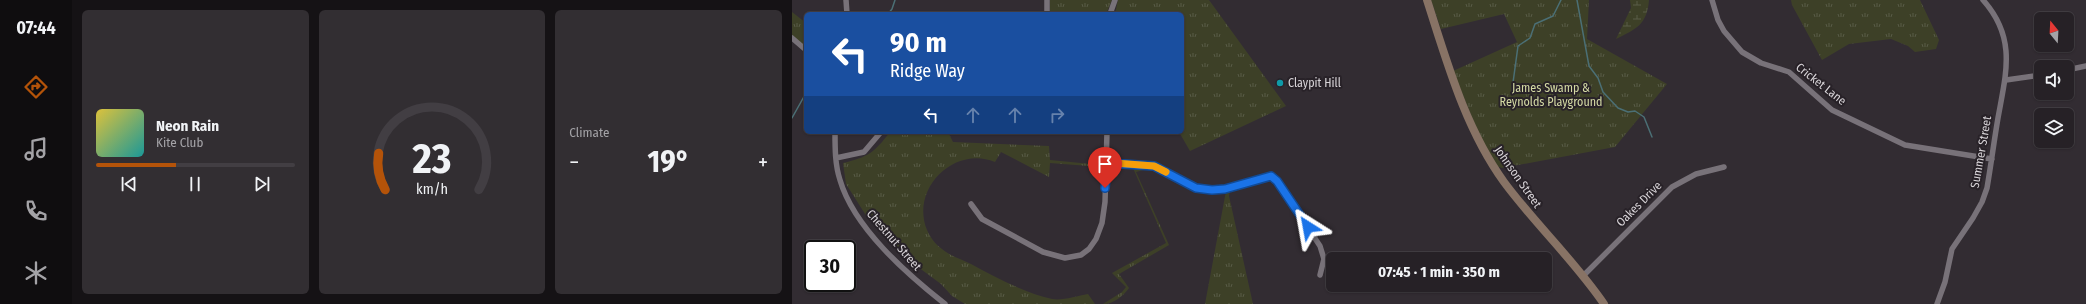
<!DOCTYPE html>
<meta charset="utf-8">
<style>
body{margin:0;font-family:"Fira Sans Condensed",sans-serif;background:#322e32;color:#f1f3f6;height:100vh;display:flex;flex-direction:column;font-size:15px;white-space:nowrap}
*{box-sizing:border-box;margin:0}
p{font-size:13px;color:#a4a3a7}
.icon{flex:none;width:22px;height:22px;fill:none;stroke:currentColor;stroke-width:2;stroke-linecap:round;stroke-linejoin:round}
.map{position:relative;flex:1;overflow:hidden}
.side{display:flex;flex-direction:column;gap:10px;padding:10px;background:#151215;width:720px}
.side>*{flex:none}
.guide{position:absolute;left:12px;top:12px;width:380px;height:122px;border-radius:6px;box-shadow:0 1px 3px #0004,0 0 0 1px #423e43;background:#1a4fa0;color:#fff;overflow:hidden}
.needle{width:26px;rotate:342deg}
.controls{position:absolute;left:1242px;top:12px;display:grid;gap:8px}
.controls a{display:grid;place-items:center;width:40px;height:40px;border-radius:6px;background:#262126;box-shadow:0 1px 3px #0004,0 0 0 1px #423e43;font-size:20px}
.speed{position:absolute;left:12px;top:240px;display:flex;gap:8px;font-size:20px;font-weight:700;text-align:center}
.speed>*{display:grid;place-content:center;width:52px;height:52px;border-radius:50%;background:#262126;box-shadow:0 1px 3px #0004,0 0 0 1px #423e43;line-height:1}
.speed .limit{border:2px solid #111;border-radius:6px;background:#fff;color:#111}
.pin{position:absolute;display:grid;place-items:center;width:34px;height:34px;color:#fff;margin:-41px -17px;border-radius:50% 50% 50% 0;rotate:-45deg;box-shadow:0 0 4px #0007}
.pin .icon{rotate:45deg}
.me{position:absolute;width:44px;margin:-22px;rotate:326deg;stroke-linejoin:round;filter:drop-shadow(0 0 3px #0008)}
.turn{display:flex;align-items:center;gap:14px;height:84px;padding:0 20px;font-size:18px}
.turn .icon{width:52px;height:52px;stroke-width:2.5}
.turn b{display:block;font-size:28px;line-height:34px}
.lanes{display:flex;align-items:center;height:38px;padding:0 20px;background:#0003;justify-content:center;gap:20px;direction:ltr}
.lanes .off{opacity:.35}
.big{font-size:30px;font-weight:700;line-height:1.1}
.side .tile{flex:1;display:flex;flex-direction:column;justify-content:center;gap:6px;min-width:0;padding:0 14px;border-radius:6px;background:#322e32}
.side .dial{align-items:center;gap:0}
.dial svg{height:104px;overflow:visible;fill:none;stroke:#423e43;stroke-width:7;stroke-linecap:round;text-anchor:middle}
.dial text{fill:#f1f3f6;stroke:none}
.song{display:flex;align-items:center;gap:12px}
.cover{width:48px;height:48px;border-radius:6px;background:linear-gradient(135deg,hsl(50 70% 55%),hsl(180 70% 35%))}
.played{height:4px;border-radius:2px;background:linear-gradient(90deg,#b45309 40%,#423e43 40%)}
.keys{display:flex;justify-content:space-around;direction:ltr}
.heat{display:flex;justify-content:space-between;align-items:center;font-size:22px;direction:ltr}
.side .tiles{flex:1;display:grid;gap:10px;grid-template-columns:repeat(3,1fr)}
.trip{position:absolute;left:534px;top:252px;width:226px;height:40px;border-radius:6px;background:#262126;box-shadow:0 1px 3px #0004,0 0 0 1px #423e43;font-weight:700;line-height:40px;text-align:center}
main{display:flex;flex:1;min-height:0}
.menu{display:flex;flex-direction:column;width:72px;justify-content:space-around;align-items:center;background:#0f0d0f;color:#a4a3a7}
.menu .icon{width:28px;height:28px}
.menu .active{color:#b45309}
.menu b{font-size:18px;color:#f1f3f6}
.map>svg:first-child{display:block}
.wetland{fill:url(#wetland-marsh)}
.park{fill:url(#park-tufts)}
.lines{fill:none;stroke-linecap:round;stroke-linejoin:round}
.stream{stroke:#4b6f75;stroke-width:1.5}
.street{stroke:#787279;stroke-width:5.5}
.secondary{stroke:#887365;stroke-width:8}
.route-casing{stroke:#114b97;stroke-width:10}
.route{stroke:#1a73e8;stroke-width:7}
.slow{stroke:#f59e0b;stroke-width:7}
.culture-dot{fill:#0f9aa8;stroke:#282228;stroke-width:1.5}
.labels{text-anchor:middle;stroke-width:4;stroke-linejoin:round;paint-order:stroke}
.poi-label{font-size:12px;fill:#d9d5d9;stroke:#282228;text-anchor:start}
.street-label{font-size:12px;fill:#d9d5d9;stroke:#282228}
.park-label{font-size:12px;fill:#d4daa4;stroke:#282228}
</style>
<main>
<nav class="menu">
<b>07:44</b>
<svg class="icon active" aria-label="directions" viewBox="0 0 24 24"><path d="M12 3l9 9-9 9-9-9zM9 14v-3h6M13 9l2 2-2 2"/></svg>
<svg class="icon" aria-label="music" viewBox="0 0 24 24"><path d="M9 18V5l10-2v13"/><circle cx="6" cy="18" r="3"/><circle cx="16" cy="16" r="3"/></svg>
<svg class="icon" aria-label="phone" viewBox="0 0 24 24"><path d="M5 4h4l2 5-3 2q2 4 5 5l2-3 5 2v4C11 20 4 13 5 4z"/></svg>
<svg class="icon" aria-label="climate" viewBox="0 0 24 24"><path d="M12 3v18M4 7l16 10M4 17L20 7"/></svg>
</nav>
<section class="side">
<div class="tiles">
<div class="tile">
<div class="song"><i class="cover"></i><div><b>Neon Rain</b><p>Kite Club</p></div></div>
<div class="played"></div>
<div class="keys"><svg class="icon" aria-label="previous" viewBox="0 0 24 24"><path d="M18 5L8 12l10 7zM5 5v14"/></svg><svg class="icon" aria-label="pause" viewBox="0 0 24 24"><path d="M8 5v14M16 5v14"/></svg><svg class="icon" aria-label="next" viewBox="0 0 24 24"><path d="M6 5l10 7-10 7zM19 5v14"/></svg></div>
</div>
<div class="tile dial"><svg viewBox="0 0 100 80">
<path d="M14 69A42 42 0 1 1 86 69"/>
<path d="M14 69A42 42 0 0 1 9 41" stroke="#b45309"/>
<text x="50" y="56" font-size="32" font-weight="700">23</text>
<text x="50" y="72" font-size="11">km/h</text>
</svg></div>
<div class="tile"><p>Climate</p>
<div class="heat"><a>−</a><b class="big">19°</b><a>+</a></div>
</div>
</div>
</section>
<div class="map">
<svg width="1294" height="304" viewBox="0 0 1294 304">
<defs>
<pattern id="wetland-marsh" width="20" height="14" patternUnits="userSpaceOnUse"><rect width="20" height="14" fill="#3d4027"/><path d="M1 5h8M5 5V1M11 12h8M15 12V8" fill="none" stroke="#585b46"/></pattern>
<pattern id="park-tufts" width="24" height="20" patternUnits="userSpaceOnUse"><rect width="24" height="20" fill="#3d4027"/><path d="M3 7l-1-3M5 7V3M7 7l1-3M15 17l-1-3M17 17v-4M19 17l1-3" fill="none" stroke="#585b46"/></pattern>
</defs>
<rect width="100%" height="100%" fill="#322c32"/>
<path class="wetland" d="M838,0H857C855,25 844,29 824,39L839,8Z"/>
<path class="park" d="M258,0H320L314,14H258Z
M326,0H417L494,106L398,151L387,132H390V14H323Z
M639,0H797L795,39L875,84L823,147L710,168L702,165L695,154L661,71L725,42L712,14L649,29Z
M999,0H1128L1147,40L1144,49L1123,52L1116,46L1099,39L1057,44L1030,60L1000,5Z
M0,12L14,23V50L0,38Z
M98,132H156L161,142L257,146L258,160L309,165L310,167L258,163L257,177L209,152L203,162C162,145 118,189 135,230C138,237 143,244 150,249C158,256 169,259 179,264C203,277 233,293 260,299C270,301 285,296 296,294L303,304H173L160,296L149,284L126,267L75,217L54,184L51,163C76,157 82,153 98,132Z
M341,168L355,169L344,172L377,245L327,274L337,288C331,296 322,304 311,304L330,292L334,287L320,273L374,243Z
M438,190L437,196L461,304H413L434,191Z"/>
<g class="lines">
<path class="stream" d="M785,0L797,66L806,78L811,92L826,108L836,112L843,111L852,117L860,137
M96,14L100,9L103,0
M720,90L726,46L738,38L743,24L761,16L769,0
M0,118L14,93"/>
<path class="street" d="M54,0L55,14
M255,0V14
M920,0L926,20L932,31L950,52L969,63L997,72L1040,110L1113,145L1200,159
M318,14L323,0
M0,38L14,50
M1275,70L1294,66
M1214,80L1249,75
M43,132C43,148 43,165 48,180C62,228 115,274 153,304
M44,158L72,152L89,132
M315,163L362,166L404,188L420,190L433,189L479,176L485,181L528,246L532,259L528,275
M179,204L190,219L251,252L273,258L289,255L297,249L304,239L310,223L313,202L315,132
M791,276L880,187L904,174L932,167
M1145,304L1153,282L1160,249L1181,218L1190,202L1195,188C1199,165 1202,141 1206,118C1214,73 1225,38 1191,0"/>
<path class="secondary" d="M635,0C655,62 673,128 712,182C743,224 782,260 812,304"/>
</g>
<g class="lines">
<g class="route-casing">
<path id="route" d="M313,188L315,163L362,166L404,188L420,190L433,189L479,176L485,181L516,227"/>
</g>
<use href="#route" class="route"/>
<path class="slow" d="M323,163L362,166L374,172"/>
</g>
<circle class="culture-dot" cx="488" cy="83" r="4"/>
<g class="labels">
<g class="poi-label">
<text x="496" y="87">Claypit Hill</text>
</g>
<g class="street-label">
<text transform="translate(1029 84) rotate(38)" y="4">Cricket Lane</text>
<text transform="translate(1189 152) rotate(-80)" y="4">Summer Street</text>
<text transform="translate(726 177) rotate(55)" y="4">Johnson Street</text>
<text transform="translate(847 204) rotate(-45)" y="4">Oakes Drive</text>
<text transform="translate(102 240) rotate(49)" y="4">Chestnut Street</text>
</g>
<g class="park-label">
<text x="759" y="92">James Swamp &amp;<tspan x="759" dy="14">Reynolds Playground</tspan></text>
</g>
</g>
</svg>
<div class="controls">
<a><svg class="needle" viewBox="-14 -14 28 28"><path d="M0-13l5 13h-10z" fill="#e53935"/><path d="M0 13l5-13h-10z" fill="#a4a3a7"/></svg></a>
<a><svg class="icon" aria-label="sound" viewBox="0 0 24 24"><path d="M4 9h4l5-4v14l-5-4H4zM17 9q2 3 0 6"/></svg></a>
<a><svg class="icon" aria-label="layers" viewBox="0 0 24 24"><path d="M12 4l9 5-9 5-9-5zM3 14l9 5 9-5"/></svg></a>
</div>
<div class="speed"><div class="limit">30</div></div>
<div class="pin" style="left:313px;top:188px;background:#d93025"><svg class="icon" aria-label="arrive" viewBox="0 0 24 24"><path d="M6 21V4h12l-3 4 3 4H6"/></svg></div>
<svg class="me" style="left:516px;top:227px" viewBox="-20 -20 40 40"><path d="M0-17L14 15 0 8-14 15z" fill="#1a73e8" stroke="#fff" stroke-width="4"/></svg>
<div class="trip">07:45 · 1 min · 350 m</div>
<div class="guide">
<div class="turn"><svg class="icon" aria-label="left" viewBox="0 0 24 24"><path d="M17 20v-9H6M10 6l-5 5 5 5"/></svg><div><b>90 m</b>Ridge Way</div></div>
<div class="lanes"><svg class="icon" aria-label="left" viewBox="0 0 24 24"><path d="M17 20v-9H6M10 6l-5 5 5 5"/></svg><svg class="icon off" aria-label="ahead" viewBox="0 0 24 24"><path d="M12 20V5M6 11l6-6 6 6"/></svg><svg class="icon off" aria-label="ahead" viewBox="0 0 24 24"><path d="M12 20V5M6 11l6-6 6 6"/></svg><svg class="icon off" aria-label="right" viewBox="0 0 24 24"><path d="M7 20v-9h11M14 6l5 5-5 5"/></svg></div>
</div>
</div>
</main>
